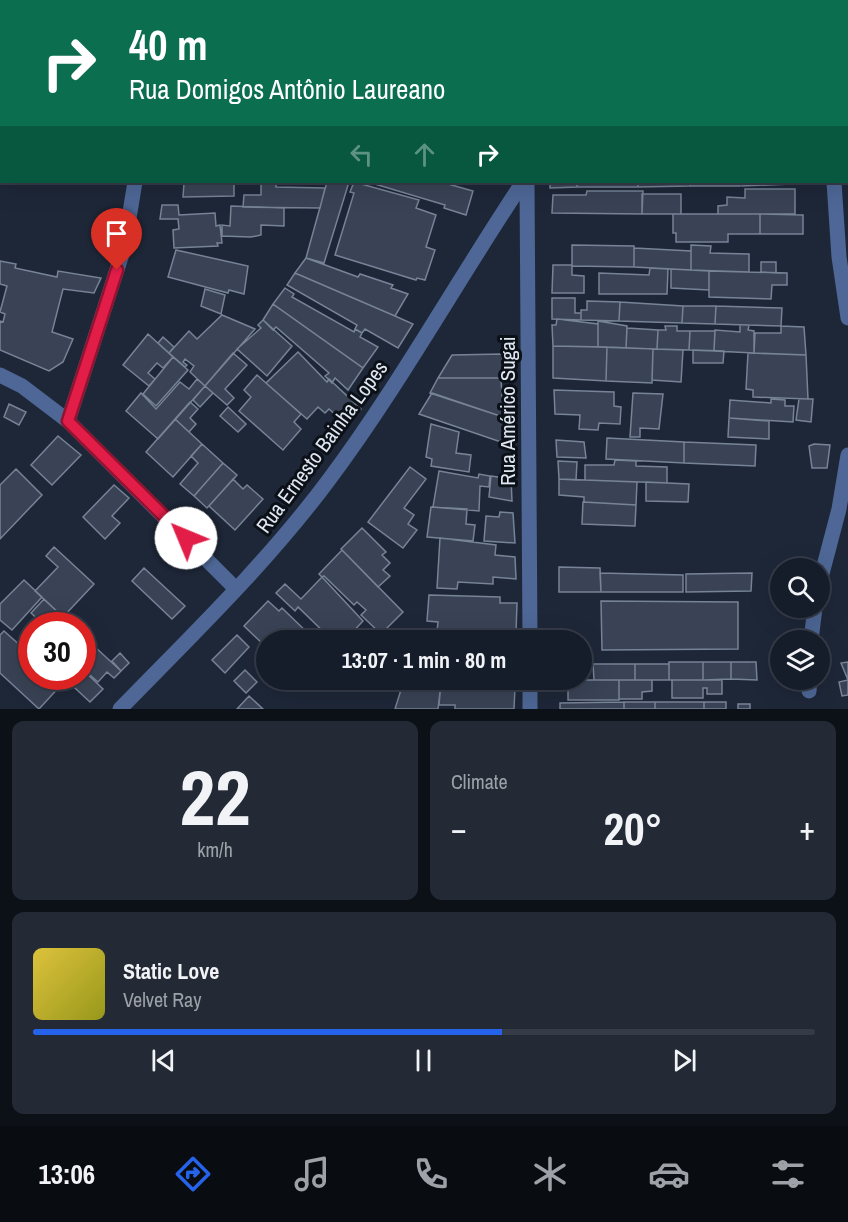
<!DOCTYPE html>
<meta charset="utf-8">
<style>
body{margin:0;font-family:"Archivo Narrow",sans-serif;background:#232a36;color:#f1f3f6;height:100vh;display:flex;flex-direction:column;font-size:22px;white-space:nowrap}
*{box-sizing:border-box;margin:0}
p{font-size:20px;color:#9ea2a8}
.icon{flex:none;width:33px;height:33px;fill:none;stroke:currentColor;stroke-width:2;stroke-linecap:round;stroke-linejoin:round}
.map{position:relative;height:709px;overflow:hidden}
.details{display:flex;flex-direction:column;gap:12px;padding:12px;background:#0c1017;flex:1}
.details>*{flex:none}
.guide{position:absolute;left:0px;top:0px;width:849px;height:183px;box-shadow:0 6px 24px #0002,0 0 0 2px #353b47;background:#0b6e4f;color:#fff;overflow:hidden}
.buttons{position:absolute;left:770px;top:558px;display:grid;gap:12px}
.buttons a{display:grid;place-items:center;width:60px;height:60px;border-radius:50%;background:#161d2a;box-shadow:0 6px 24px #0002,0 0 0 2px #353b47;font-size:30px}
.speed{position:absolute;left:18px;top:612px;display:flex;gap:12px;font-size:30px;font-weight:700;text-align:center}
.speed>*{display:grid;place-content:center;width:78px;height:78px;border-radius:50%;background:#161d2a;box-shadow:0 6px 24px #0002,0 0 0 2px #353b47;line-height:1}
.speed .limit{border:9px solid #d22;background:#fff;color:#111}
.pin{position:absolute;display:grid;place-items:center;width:51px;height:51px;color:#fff;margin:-62px -26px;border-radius:50% 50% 50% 0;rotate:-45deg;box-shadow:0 0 6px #0007}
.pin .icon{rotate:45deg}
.me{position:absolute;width:66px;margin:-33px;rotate:315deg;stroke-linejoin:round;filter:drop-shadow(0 0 4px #0008)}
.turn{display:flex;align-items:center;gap:21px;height:126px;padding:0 30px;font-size:27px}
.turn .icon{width:78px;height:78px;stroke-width:2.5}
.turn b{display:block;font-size:42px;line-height:51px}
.lanes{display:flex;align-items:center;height:57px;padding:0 30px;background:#0003;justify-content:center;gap:30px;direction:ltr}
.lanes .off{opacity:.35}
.big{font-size:45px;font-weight:700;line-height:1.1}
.details .tile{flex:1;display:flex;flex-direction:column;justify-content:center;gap:9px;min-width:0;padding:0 21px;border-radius:12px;background:#232a36}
.details .dial{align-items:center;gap:0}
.dial b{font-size:78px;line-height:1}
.song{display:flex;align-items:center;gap:18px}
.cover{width:72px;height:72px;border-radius:9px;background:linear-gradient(135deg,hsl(50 70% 55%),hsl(60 70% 35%))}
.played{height:6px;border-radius:3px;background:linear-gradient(90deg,#2563eb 60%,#353b47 60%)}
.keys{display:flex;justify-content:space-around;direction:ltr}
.heat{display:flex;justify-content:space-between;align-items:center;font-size:33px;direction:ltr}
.details .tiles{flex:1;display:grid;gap:12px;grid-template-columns:1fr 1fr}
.tile:last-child{grid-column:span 2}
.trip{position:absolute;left:256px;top:630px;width:336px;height:60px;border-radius:30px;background:#161d2a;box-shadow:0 6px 24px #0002,0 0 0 2px #353b47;font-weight:700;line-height:60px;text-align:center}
.dock{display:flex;height:96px;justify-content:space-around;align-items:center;background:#090c11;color:#9ea2a8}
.dock .icon{width:42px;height:42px}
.dock .on{color:#2563eb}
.dock b{font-size:27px;color:#f1f3f6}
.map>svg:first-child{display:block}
.building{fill:#394355;stroke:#778397;stroke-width:1.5}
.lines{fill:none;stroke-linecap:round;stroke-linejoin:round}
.lane{stroke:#4e6796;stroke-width:15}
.street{stroke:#4e6796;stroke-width:15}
.route-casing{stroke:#92132f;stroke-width:15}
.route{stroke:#e11d48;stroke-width:10}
.labels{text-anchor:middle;stroke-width:6;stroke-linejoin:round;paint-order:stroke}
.street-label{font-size:21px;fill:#e0e7f2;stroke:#0c1017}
</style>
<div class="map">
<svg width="848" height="709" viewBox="0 0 848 709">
<rect width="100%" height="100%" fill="#1e2738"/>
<path class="building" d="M137,0H184L137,2Z
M191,0H230L190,2Z
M230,0H273L275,1L229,2Z
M312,0H359L357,2Z
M426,0H475L473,2Z
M559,0H597V2H559Z
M165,182H248V184L234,183V196L183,197L184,183Z
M261,182H276V187L325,188L320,208L243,207L244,195H261Z
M327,182H349L324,263L306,258Z
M354,182L419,200L416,208L436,215L426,247L435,250L425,280L417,278L416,280L335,255L354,193L350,192Z
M368,182H441L473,191L466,215L444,208L445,205Z
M550,182H577V187L550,188Z
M577,182H638V187H577Z
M638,182H690V186L638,187Z
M690,182H740V186H690Z
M742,182H791V184L742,186Z
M745,189H795V214H718V206L727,205V197L745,198Z
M587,191H643L642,214L552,213L553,195H586Z
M642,194H681V214H642Z
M162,205H178L179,215L215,213L216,226L220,225L222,243H217L218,246L174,248L173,230L179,229L178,219H160Z
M231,206L284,208V226L261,225V235L251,237L222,236V225L230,226Z
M673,214H760V234H728V242H676V233H673Z
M760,214L803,215V234H760Z
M572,245L634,246V267L572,266Z
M691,245L711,246L710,253L749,254V272L691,270Z
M634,248L691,251V270L634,267Z
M176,250L248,266L244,294L229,290L228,293L168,277Z
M306,258L358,277L360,274L393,285L391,288L408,294L395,316L295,273Z
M0,261L16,264L15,268L57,277L58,271L101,278L94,293L63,289L52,332L73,339L63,362L49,371L0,350V321L3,322L5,314L0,312L7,286L0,284Z
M761,262H776V273L761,272Z
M553,265H572V275L584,276V293H552Z
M650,268L668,269L667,294H599V273L649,275Z
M671,269L709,271V290L671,288Z
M709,271L787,273V285H772L771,299L709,297Z
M295,273L395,316L413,324L398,348L365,329L362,333L355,329L357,325L287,285Z
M285,288L294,294L292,297L354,332L355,329L362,333L360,337L378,347L363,368L273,304Z
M205,289L225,295L221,314L201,306Z
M552,298H575V313H581V320L552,319Z
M587,301L620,302L619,321L581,320V310H587Z
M620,302L683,306L682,323L619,321Z
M273,304L363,368L348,390L335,378L332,383L325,376L329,373L276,327L273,330L263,320Z
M683,306H716L715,324L682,323Z
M716,306L782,308L781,326L715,324Z
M222,315L255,329L205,386L190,372L194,366L185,359L183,362L187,365L185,367L169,353L189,331L197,339Z
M557,319L598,324V347L553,346L552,325H556Z
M263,320L292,346L267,376L237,349L261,328L258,325Z
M598,321L627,326L626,348L598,347Z
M740,325H749L748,330L754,331V353L714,351L715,330L740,332Z
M665,326H677V331H690L689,350L657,349L658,330H666Z
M781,326L804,327L806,355L754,353L755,333H781Z
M627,328L658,330L657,349L626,348Z
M690,331H715L714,351L689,350Z
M148,334L173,357L163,368L157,363L148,373L155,379L149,386L123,365Z
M163,337L174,347L169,353L158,343Z
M553,346L607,347L606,381L553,378Z
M607,347L653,349L652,383L606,381Z
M653,349L683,350L681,382L652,380Z
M693,350L724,351L723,363H693Z
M298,352L327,382L329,379L361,409L347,425L329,409L325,413L318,407L307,419L266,383Z
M233,353L247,365L225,389L234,398L227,405L205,386Z
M748,353L806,355L808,399L753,397V390L746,389Z
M502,354L503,378H438L452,355Z
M173,357L188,370L156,406L143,394Z
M257,375L301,414L294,422L301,429L283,450L239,411L251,397L244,390Z
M438,378H501L503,417L430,393Z
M197,379L205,386L158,439L126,411L141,393L156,409L180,382L189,389Z
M205,386L213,393L200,407L193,400Z
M554,390L614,392V406L621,407L620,424L599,423L598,430L579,429L580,415L555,414Z
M432,393L509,419L504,443L419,414Z
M633,393L663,394L659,429L640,428V437H630Z
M771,399L785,400V406H794L793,422L729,418L730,400L771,403Z
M799,399H813L811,422L796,420Z
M190,402L198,409L190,418L196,424L189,432L175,419Z
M9,404L26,412L19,425L4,417Z
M228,407L246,424L238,432L220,416Z
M729,418L769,421V439L728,437Z
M175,419L202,444L173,477L146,452Z
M431,424L459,432L456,453L471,455L469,472L431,466L432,459L426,457Z
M58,436L81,455L52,485L31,465Z
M607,438L684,442V463L606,459Z
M556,440L584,442L586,458L557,457Z
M684,442L756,445L755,466L684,463Z
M202,444L223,463L194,496L180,484L198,463L191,456Z
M814,444L830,445L827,468H812L809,446Z
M615,460L636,461V466L667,467V483L585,480V465H614Z
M558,461L577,462L576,480L559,479Z
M223,463L237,475L207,508L194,496Z
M410,467L426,479L404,508L414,515L408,524L417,530L403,548L368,522Z
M16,469L42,495L0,539V485Z
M439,471L478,478L479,474L490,476L489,487L480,486L479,511L433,507Z
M491,476L511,479L512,501L489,497Z
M233,479L243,489L247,485L263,499L235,530L209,506Z
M559,479L637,482L636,505L584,502V497L559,495Z
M646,482L689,484L688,502L646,501Z
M114,485L129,498L112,516L120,523L105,539L83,517Z
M583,502L636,505L635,526L582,524Z
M431,507L467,509L466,524L475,525L473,541L427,537Z
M500,512L513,513L515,543L484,541L486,516L499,517Z
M362,528L386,552L382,555L390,563L383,570L390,576L378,587L341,549Z
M440,538L496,545L495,555L515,557L516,579L493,577V584L458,582L457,589L437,588Z
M54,547L94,584L63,617L35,591L58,567L46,556Z
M342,550L403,612L381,634L361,615L366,610L357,602L354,605L324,576L322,577L319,574Z
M559,567L600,568L601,592H559Z
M144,568L185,606L172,619L132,581Z
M600,573L683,575V592H601Z
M752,573L751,591L686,592V574Z
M322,577L363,621L345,640H332L298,607L295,611L276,593L285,584L301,599Z
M24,580L42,597L12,630L0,620V604Z
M429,595L500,597V603H517L516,633L437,631L438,622L427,621Z
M44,599L63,617L55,626H45L31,613Z
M268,601L279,611L282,608L315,640H267V648L244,626Z
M601,601L738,602V649L602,650Z
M64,617L73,626H55Z
M4,631L32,656V676H54L62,684L39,709L0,673V635Z
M433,631L453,632V640H432Z
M82,635L121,671L114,678L107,672L98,682L82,668Z
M237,635L249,647L225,673L212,660Z
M120,653L129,663L121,671L112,661Z
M669,662H703V680H669Z
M703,662H731V679L703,680Z
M731,662H756L757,680L731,679Z
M848,662V695L842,696L839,682L848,680L841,663Z
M593,664H635V680H594Z
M635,664H669V680H635Z
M82,669L103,689L90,702L62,676H82Z
M245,670L257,682L246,693L234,681Z
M299,680H316L308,688Z
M404,680L441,683L438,709H395Z
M429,680H455V683L429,682Z
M488,680H515V687L487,685Z
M568,680H619V700H568Z
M619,680H652V691L642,692V699H619Z
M672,680H722V694H707V688H703V698H672Z
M441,683L515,687L514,709H455V705H439Z
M249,696L263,709H237Z
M624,702V709H560V703Z
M624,702H655V709H624Z
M655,702H704V709H655Z
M704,702H726V709H704Z
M738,704H750V709H738Z"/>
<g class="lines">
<path class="lane" d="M834,182L839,257L848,318
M819,585L839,509L848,455
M811,640L815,608
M809,691L810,680"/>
<path class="street" d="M98,0L99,2
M527,2V0
M527,182L530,640
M0,375L22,386L68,421L236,589
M68,421L124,248L135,182
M530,680V709
M120,709C192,635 266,564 328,481C399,386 457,281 523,182"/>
</g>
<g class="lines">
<g class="route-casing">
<path id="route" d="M117,270L68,421L186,538"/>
</g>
<use href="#route" class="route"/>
</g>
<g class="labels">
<g class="street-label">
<text transform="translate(508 411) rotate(-90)" y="7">Rua Américo Sugai</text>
<text transform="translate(322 447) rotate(-54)" y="7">Rua Ernesto Bainha Lopes</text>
</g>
</g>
</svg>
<div class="buttons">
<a><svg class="icon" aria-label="search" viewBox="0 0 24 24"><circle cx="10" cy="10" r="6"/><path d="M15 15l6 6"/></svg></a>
<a><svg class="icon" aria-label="layers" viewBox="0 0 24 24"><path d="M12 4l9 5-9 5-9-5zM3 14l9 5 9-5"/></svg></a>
</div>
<div class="speed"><div class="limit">30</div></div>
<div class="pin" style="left:117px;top:270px;background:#d93025"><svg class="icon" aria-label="arrive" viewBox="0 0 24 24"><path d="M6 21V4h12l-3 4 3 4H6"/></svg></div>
<svg class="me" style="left:186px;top:538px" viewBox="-20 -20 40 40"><circle r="19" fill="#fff"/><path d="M0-13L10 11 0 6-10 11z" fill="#e11d48"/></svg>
<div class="trip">13:07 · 1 min · 80 m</div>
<div class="guide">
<div class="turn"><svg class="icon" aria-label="right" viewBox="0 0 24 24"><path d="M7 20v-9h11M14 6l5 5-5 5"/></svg><div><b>40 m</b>Rua Domigos Antônio Laureano</div></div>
<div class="lanes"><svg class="icon off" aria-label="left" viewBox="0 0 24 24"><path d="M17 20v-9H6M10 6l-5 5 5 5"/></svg><svg class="icon off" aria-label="ahead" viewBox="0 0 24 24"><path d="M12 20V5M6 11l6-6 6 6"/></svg><svg class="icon" aria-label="right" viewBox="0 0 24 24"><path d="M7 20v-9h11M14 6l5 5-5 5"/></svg></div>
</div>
</div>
<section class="details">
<div class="tiles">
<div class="tile dial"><b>22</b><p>km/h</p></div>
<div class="tile"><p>Climate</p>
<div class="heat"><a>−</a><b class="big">20°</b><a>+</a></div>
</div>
<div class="tile">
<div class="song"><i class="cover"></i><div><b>Static Love</b><p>Velvet Ray</p></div></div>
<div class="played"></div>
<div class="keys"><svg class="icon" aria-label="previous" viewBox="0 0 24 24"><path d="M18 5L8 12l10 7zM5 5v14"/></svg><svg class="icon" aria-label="pause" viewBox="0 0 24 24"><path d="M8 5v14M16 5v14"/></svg><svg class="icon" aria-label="next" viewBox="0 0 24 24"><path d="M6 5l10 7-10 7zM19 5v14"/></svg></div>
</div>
</div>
</section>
<nav class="dock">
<b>13:06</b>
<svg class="icon on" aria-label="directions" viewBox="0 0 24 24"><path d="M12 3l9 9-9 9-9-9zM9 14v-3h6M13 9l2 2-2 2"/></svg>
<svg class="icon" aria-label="music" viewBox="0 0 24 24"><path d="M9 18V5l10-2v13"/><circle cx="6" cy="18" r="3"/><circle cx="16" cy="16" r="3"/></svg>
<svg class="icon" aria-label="phone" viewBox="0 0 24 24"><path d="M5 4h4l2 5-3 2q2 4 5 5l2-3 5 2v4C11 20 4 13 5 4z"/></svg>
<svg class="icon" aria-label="climate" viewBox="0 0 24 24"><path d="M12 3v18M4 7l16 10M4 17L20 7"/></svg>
<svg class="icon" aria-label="car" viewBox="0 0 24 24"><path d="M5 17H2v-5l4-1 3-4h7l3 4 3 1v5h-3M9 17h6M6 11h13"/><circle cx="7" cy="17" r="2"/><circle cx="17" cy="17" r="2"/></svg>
<svg class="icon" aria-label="filters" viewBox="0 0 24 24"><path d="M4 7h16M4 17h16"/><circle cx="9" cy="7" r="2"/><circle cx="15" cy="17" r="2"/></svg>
</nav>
